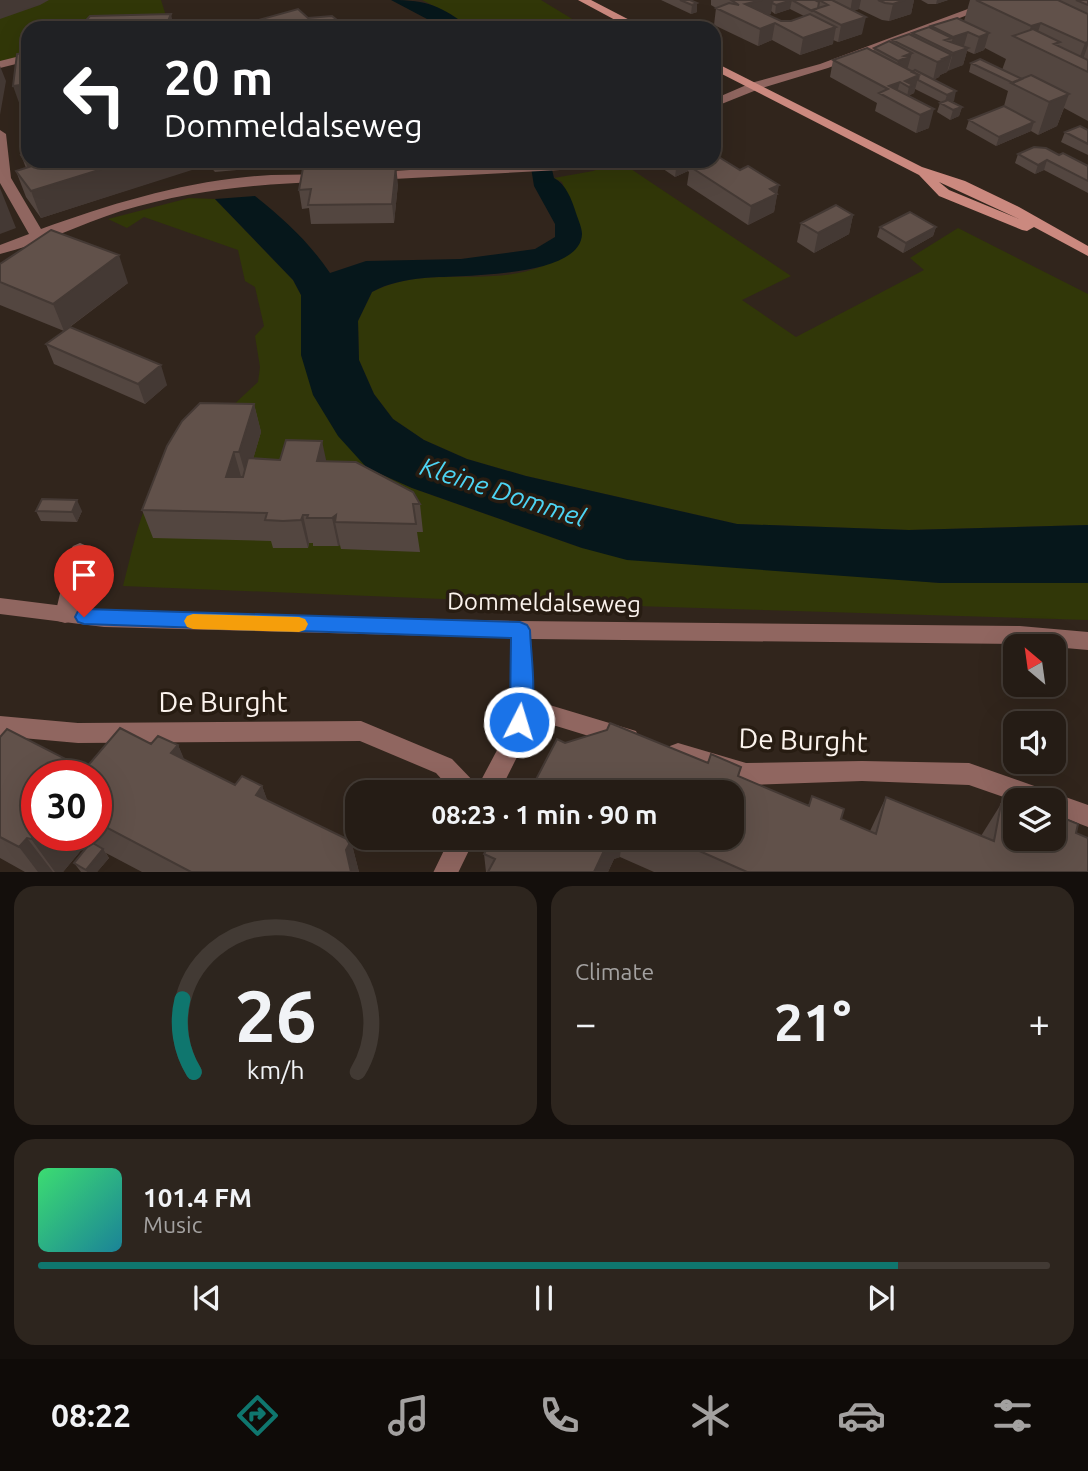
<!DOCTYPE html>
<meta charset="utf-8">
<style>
body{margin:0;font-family:Ubuntu,sans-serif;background:#2d251e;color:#f1f3f6;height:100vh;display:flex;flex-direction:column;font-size:26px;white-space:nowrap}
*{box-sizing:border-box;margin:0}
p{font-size:23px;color:#a3a1a0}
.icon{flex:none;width:38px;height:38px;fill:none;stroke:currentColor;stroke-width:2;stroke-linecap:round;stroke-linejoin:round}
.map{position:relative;height:872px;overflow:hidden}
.details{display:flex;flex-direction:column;gap:14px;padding:14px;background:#140f0c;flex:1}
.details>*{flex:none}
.top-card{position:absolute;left:21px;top:21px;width:700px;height:147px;border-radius:21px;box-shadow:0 7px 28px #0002,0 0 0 2px #423a34;background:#202124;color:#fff;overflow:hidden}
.needle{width:46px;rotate:331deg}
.tools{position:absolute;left:1003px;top:634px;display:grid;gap:14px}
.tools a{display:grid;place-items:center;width:63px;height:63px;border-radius:14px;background:#251c15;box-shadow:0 7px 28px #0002,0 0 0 2px #423a34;font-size:35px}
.speed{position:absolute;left:21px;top:760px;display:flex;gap:14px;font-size:35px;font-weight:700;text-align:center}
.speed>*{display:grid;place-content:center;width:91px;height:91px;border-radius:50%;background:#251c15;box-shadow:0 7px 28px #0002,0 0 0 2px #423a34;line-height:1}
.speed .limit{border:10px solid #d22;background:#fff;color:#111}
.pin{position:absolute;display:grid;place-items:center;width:60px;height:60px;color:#fff;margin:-72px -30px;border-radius:50% 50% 50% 0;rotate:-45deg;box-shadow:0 0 7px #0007}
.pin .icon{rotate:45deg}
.me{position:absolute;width:77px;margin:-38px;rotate:5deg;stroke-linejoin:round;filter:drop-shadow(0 0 5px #0008)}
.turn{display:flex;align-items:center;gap:24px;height:147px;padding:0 28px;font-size:32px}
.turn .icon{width:91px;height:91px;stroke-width:2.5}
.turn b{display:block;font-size:49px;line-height:60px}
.big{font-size:52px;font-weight:600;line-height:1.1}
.details .tile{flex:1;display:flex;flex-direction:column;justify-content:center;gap:10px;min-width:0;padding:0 24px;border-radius:21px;background:#2d251e}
.details .dial{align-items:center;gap:0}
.dial svg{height:182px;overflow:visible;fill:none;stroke:#423a34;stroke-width:7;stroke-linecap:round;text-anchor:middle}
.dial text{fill:#f1f3f6;stroke:none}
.song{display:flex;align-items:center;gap:21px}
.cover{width:84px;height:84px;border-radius:10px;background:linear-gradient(135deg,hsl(140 70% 55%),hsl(190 70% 35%))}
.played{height:7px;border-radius:4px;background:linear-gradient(90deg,#0f766e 85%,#423a34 85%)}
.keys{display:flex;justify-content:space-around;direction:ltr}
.heat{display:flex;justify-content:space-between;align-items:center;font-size:38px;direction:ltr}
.details .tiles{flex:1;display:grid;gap:14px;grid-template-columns:1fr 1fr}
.tile:last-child{grid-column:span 2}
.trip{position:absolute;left:345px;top:780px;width:399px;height:70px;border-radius:21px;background:#251c15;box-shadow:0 7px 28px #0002,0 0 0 2px #423a34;font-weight:600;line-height:70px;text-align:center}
.tab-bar{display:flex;height:112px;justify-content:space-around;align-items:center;background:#0f0b08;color:#a3a1a0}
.tab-bar .icon{width:49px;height:49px}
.tab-bar .active{color:#0f766e}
.tab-bar b{font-size:32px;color:#f1f3f6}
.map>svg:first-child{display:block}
.green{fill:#313708}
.water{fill:#06171b}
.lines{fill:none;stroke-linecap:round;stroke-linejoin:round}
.service{fill:#906660;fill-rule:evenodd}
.minor{fill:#906660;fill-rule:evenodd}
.secondary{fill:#cb897f;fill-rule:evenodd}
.wall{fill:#534640;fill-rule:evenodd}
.shaded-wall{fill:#443934}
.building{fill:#61514a;stroke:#443934;stroke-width:2}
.route{fill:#1a73e8;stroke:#114b97;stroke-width:2}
.slow{fill:#f59e0b}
.labels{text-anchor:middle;stroke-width:7;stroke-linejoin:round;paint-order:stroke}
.street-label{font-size:24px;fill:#fbf3ed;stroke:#271c12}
.water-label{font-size:26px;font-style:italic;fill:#4dd4f3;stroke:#271c12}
.near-street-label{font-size:28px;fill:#fbf3ed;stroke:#271c12}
</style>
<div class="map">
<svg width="1088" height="873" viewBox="0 0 1088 873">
<rect width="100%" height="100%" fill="#31251c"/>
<path class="green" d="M0,0H161L167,19L90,28L68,25L28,28L26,53L15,58L0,61Z
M422,0H541L587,28H471L450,14Z
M619,161L791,276L742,300L796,337L924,270L910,258L958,228L1088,294V525L909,530L737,524L526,476L467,459L424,440L393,419L374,394L359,360L358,321L372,292C424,264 489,288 543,266C554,262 572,236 580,227L562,182L554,178L593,171Z
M189,198L215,199L293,280L301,295V355L367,468L412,488L582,548L940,583H1088V620L539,603L123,586C133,548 141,503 164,470L258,382L260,367L255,336L264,326L255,287L245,281L238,250L144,217L127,228L108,219Z"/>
<path class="water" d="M391,0C429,0 440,6 471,28H444Z
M530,161H550L554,178C566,184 572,200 576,213C578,219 582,228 582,234C581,279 454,275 424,278C405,280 388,283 372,292L358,321L359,360L374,394L393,419L424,440L467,459L526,476L737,524L909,530L1088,525V583H940L627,560L582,548L412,488L367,468L338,436L313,395L301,355V295L293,280L215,199L255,196C284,219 309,242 330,273L366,261L461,259L535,249L555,237V224L534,186Z"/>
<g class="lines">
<path class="service" d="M420,161H434L431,177H421Z
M80,543L87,546L90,551L75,615L72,621L65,623L58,621L55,615L70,551L73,546Z"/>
<path class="minor" d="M992,0H1007L828,68L759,89L714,107V99L751,83L820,64Z
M28,54V61L0,68V61Z
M0,130L6,134L11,178L41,229C107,205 176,184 246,177C271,174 297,175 322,174L329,178L322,182C253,184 188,191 121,211C81,224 41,244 0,254V245L29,234L0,183Z
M565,161H592L590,164L560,170L375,180L368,176L375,172Z
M0,598L104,611L520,621L1020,626L1088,632V650L1020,644L531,639L533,700L636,731L639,738L636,745L628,748L530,718L526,739L499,793H454L436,773L360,741L78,743L0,736V716L78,723L361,721L452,759L478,786L504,737L511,706L510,638L104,627L0,614Z
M678,743L746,763L862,761L969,763L1088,805V827L1054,814V800L1015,801L969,785L862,781L746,785L670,760L667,753L670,746Z
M450,838H475L458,873H433Z"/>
<path class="secondary" d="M578,0H591L645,28H630Z
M714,62L922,167L965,181L1019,207L1088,246V256L1034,227L1027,231L1022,230L939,196L919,175L714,70ZM939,182L1019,219L949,190Z"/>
</g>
<path class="wall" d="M661,0H690L697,12L691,14Z
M711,0H815L819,2L820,0H914L911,14L889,21L882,20L859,9L853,11L862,34L838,42L833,40V44L800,55L772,40L758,46L714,25L716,8L711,5ZM790,9L804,16L791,21H781L767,15L771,14V11L775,14Z
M921,0H948L936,4H928Z
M970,0H1088V121L1064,108L1057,126L1038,135L1031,131L996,146L966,129L969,120L1004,106L1008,91L969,72L971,63L1002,70L1006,59L985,48L984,50L974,54L967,51L963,65L948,70L947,72L940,75L939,77L933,80L954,101H952L962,107L959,116L950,120L937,112L940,103L941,102L915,89L914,93L910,95V97L929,128L916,133L875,111L877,103L830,77L833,60L873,52L874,48L891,43L892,40L911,34L912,33L931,28V26L964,21Z
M1088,130V155L1061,142L1065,132Z
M1018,154L1059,155L1088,166V193L1044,170L1035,174L1015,163Z
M21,155L28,161H382L311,163L215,172L208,164L41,218L26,197L16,171L26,168Z
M653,161H714L777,194L774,212L748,225L687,185L689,172L688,171L675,177L653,162Z
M398,184L394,223L311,224L309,208L302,209L299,190Z
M853,215L849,234L814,253L797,242L801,223Z
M880,227H936L933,236L903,253L877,237Z
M0,264L128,283L70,327L167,385L145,404L54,364L46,344L64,331L0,305Z
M254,404L261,432L253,459L326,461L420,504L423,532H417L420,552L341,549L340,545L338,546H313V543H309L308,548H273L271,541L153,538L142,510Z
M36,511H82L77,522L41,521Z
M0,737L85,769L151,744L178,745L184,760L235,785L262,786L267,800L351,841L359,872H142L106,853L109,858L97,872H81L74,863L90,844L87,843L63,872H25L0,858ZM37,775H96V835H37Z
M565,743L708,763L741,767L739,776L809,806L812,796L841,819L870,831L886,797L981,836L1001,804L1076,833L1088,872H654L620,857L614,859L608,872H486L484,854L493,838H732Z"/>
<path class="shaded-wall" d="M0,0H49L40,5L0,19Z
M762,0H773L771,14L743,21L744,7L739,5Z
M792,0L790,9L775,14L776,5Z
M852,0H861L859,9L850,12Z
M905,0H914L911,14L889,21L893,4Z
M937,0H948L936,4Z
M697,3V12L691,14L692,5Z
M171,14L174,28H165Z
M866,17L862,34L838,42L841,25Z
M775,23L772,40L758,46L760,29Z
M1041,23L1033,46L1026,42L1031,26Z
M836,27L833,44L800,55L803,38Z
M968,32L963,49L949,52L953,37Z
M989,33L984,50L974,54L979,37Z
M1088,42V45L1080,68L1076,67L1085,43Z
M968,48L963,65L948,71L953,53Z
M912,53L907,70L894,78L898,61L904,56Z
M952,55L947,72L940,75L939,77L933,80L937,62L942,59Z
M0,66L6,81L0,115Z
M919,75L914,93L910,95L908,103L905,105L909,87L905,81Z
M900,82L895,100L889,86Z
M28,84V111H22L13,86Z
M956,91L954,101L944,104L947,95Z
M1069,94L1057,126L1038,135L1049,102Z
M962,107L959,116L950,120L953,110Z
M934,109L929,128L916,133L920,115Z
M1034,122L1031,131L996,146L999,137Z
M28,160V161H190L192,170L41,218L31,191L36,190L25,161Z
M1047,160L1044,170L1035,174L1038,165Z
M190,161H207L208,164L192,170Z
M677,161H689L688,171L675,177Z
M396,166L398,184L394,223L392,204Z
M779,185L774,212L748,225L751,206L770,189Z
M0,188L16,228L0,234Z
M853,215L849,234L814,253L818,233Z
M936,227L933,236L903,253L906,243Z
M119,255L128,283L64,331L53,304Z
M161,365L167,385L145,404L138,384Z
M254,404L261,432L247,480L239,452Z
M322,441L328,469L317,461Z
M234,452L242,480L226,477Z
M77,500L82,511L77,522L72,512Z
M303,515L309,543L308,548L301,520Z
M336,515L335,522L340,545L338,546L332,518Z
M178,745L196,786L171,753Z
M262,786L277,826L256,795Z
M37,833V835H81L87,843L63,872H55L31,839Z
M27,838L53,872H38L19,847Z
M610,838H622L620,857L614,859L608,872H594Z
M351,841L359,872H351L346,850Z
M103,849L109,858L97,872H87L86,870Z"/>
<path class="building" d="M680,0H690L697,3L692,5Z
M731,0H762L745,4L781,21H791L810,14L836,27L803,38L775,23L760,29L716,8L729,3L739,5Z
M773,0H815L819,2L818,8L812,11L792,0L776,5L772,3Z
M819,0H832L866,17L841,25L812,10L828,5Z
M878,0H905L893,4L885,3Z
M976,0H1058L1088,14V42L1085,43L1041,23L1031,26Z
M1076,0H1088V5Z
M298,9L308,18L332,16L347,28H230Z
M171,14L165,28H68H79L90,16Z
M957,18L989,33L979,37L968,32L953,37L931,26Z
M929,27L952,38L945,40L968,48L953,53L912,33Z
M1033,29L1060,42L1054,44L1088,60V72L1013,36Z
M909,34L952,55L942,59L944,60L937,62L892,40Z
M889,41L912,53L904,56L908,57L898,61L874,48Z
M867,48L919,75L905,81L913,85L909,87L900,82L889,86L934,109L920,115L879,93L888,89L833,60Z
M28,52V84L13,86L17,54Z
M980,59L1022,79L1013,83L971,63Z
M915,70L956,91L947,95L918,80L919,75L912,72Z
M1031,75L1069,94L1049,102L1011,83Z
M948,100L962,107L953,110L940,103Z
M1004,106L1034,122L999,137L969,120Z
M1080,126L1088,130V144L1065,132Z
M1034,147L1046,148L1059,155L1063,153L1088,166V181L1047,160L1038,165L1018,154Z
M28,153V160L25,161L21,155Z
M714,154L740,170L748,166L779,185L770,189L777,194L751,206L689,166L701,161H714Z
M48,161H128L31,191L16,171Z
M396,166L392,204L308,205L311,189L299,190L303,168Z
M836,205L853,215L818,233L801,223Z
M910,212L936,227L906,243L880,227Z
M51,230L119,255L53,304L0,282V264Z
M70,327L161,365L138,384L46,344Z
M200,403L254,404L239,452H234L226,477H243L248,458L280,460L286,440L322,441L317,461L356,462L413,492L420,504H413L416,524L335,522L336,515L332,518H307L308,515H303L301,520L283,521L265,520L267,513L142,510L167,446L182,421Z
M42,499L77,500L72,512L36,511Z
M610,723L708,763L711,754L741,767L738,776L809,806L812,796L844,809L841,819L876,834L886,797L994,841L1001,804L1015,809V838H1054V814L1078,824L1076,833L1088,838V872H747L670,838H732V793H529L557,739L565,743L607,730Z
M120,728L151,744L158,736L178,745L171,753L235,785L242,776L262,786L256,795L351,841L346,850L351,872H191L96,822V775H37V833L31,839L27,838L19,847L0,837V737L7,729L85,769Z
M493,838H610L594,872H488L495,859L484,854Z
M91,842L103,849L86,870L74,863Z"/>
<path class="route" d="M84,609L520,622L527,625L530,630C531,660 539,701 526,729L519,731L512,729C509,723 511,652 511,638L84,624L78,622L75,617L78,611Z"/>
<path class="slow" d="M193,614L299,617L305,619L308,624L305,630L299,632L193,629L187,627L184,621L187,616Z"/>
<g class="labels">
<g class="street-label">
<text transform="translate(544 603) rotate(1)" y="8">Dommeldalseweg</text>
</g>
<g class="water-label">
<text transform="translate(503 492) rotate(18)" y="9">Kleine Dommel</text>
</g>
<g class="near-street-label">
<text x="223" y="712">De Burght</text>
<text transform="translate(803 740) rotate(2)" y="10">De Burght</text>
</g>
</g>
</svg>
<div class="tools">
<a><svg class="needle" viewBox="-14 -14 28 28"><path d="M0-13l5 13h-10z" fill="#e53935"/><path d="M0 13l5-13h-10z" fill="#a3a1a0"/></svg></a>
<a><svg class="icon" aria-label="sound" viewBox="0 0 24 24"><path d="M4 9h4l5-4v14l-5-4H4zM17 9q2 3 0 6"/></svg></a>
<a><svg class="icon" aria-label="layers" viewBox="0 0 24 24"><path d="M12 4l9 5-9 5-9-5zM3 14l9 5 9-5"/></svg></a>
</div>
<div class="speed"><div class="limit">30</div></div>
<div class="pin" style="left:84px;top:617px;background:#d93025"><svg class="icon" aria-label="arrive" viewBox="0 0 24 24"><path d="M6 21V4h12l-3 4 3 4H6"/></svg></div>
<svg class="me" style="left:519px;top:722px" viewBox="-20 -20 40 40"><circle r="17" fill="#1a73e8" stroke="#fff" stroke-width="3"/><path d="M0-11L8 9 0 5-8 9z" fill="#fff"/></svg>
<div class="trip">08:23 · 1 min · 90 m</div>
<div class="top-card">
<div class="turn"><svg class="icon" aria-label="left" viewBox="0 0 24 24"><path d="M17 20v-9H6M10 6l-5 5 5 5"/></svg><div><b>20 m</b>Dommeldalseweg</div></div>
</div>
</div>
<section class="details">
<div class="tiles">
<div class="tile dial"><svg viewBox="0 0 100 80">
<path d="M14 69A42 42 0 1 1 86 69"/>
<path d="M14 69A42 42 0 0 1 9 37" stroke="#0f766e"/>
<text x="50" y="56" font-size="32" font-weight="700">26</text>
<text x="50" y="72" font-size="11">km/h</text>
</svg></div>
<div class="tile"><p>Climate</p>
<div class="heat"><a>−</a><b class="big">21°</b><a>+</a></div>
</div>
<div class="tile">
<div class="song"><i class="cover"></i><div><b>101.4 FM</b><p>Music</p></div></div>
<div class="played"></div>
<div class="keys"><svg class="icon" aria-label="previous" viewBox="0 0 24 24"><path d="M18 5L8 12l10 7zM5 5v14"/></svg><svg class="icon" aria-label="pause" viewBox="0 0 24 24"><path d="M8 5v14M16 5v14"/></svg><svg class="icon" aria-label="next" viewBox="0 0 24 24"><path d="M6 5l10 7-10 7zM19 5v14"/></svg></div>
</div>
</div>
</section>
<nav class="tab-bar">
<b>08:22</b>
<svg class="icon active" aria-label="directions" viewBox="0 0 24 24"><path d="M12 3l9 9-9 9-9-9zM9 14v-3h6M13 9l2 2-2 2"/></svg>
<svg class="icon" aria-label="music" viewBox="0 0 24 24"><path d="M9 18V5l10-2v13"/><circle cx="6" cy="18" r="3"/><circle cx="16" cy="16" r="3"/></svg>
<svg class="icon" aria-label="phone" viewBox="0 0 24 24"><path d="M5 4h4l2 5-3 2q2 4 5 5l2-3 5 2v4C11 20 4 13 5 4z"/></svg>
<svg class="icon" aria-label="climate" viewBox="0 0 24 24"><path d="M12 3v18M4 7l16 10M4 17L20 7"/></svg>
<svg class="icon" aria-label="car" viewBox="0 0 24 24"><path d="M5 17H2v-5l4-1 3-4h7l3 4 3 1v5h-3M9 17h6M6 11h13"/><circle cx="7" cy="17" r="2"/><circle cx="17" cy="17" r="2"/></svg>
<svg class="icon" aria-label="filters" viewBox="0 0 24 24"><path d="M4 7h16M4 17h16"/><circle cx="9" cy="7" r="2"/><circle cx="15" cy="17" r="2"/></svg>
</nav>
